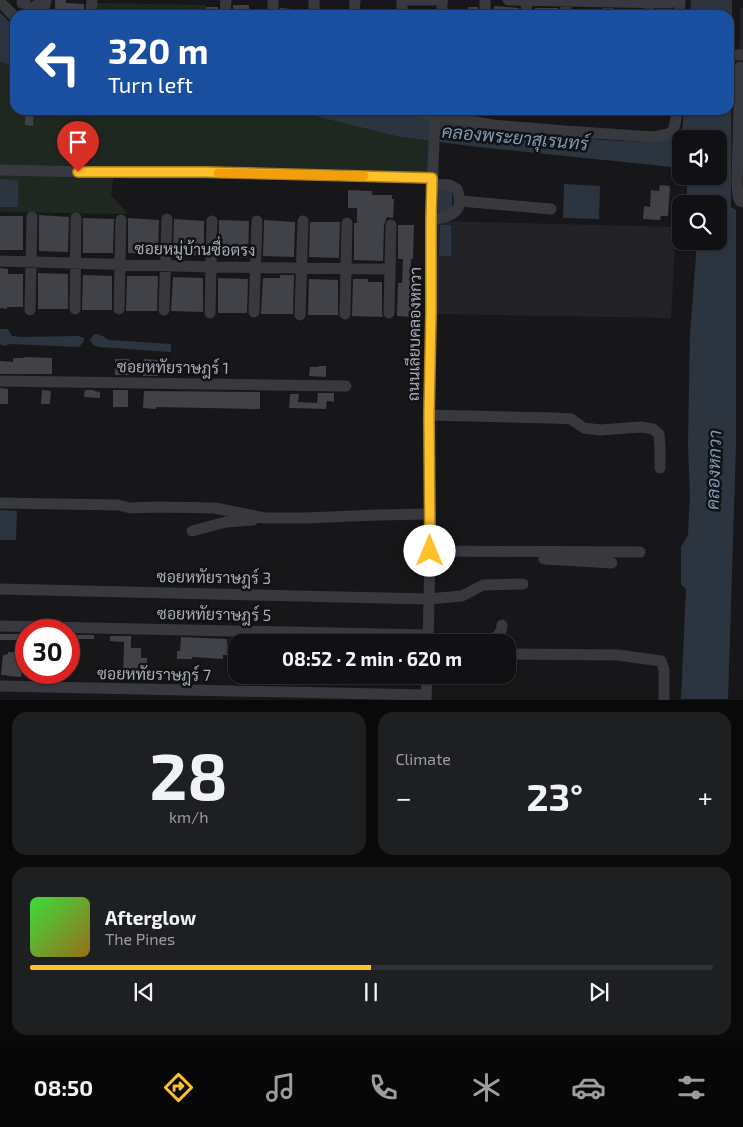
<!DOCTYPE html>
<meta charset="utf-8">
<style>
body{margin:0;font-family:"Exo 2",Sarabun,sans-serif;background:#1e1f21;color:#f1f3f6;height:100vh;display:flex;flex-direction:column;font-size:19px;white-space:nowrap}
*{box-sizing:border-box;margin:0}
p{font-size:16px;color:#9c9da0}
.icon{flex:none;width:28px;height:28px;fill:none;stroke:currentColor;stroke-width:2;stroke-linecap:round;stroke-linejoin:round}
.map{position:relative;height:700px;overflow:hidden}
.sheet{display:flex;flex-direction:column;gap:12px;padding:12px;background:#09090a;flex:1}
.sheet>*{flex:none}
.banner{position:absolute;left:10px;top:10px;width:724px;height:105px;border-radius:15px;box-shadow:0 1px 4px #0004,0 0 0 1px #303133;background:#1a4fa0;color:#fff;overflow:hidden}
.controls{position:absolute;left:672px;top:130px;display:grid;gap:10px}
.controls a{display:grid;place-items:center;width:55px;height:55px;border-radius:10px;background:#111113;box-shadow:0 1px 4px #0004,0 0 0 1px #303133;font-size:25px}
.speed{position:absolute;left:15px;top:619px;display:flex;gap:10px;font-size:25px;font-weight:700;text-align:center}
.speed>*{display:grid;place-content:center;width:65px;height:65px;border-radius:50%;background:#111113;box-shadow:0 1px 4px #0004,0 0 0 1px #303133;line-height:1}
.speed .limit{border:8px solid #d22;background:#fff;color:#111}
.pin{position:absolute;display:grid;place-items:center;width:42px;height:42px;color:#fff;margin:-51px -21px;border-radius:50% 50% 50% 0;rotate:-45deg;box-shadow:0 0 5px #0007}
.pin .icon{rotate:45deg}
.me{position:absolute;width:55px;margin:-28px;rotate:0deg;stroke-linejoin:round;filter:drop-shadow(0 0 4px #0008)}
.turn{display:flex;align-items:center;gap:18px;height:105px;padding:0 15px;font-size:22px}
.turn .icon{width:65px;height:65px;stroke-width:2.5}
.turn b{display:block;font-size:35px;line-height:42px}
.big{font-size:38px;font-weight:700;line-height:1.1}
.sheet .card{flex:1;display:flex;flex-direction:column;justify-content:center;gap:8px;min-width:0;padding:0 18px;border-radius:15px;background:#1e1f21}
.sheet .dial{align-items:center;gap:0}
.dial b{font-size:65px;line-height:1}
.song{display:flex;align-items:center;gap:15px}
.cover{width:60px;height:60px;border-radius:8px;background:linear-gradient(135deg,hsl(120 70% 55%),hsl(40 70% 35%))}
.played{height:5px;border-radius:2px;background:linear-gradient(90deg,#ffc12a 50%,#303133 50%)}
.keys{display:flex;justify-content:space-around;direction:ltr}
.heat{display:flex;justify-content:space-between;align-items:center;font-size:28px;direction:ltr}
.sheet .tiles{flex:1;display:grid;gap:12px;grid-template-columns:1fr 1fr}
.card:last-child{grid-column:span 2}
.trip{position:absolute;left:228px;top:634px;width:288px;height:50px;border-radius:15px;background:#111113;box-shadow:0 1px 4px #0004,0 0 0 1px #303133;font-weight:700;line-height:50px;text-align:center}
.menu{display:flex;height:80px;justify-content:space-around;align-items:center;background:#070708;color:#9c9da0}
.menu .icon{width:35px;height:35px}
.menu .on{color:#ffc12a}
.menu b{font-size:22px;color:#f1f3f6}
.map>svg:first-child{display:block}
.built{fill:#232327}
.green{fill:#1f2820}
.water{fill:#2c353f}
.building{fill:#414247}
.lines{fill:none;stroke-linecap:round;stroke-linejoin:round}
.minor{stroke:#38393f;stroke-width:11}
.route-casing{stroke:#a67d1b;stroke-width:12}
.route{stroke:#ffc12a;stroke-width:9}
.slow{stroke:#f59e0b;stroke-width:9}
.labels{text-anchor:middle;stroke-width:5;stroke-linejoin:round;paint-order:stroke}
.street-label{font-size:16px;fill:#a8adba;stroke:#121214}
.water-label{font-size:18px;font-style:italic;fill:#7d99b7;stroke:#121214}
</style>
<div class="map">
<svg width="743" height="700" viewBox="0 0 743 700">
<rect width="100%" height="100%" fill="#171719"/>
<path class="built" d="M740,8H743V53H739Z
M436,221L676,227L671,318L435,314Z"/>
<path class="green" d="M97,3L206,5V15L97,14Z
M0,61L15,68V110H290L400,137L429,141L428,175L0,166Z
M0,174L114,176L111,195L128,214L0,212Z"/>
<path class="water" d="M691,0H732L731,207L736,210V445L728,699H681L686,589L681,584V547L688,535L690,495L688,443L690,335L697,241H719V204H687V181L682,176H719V139H681V176L672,167L478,147L400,137L290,110H391L424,118L503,129L603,140L644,142L682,133L684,110H729V15H690Z
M0,12L15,28V68L0,61Z
M0,179L18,180V207H0Z
M564,184L600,186L599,219L563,218Z
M438,189H452V210L443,213H438Z
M440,225H451V256H439Z
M0,329H8L12,336L21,337L78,336L84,338V341L79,347L10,344L5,346L1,345L0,344Z
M94,334H99L109,340L171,344V352L99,347L93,345L90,340Z
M0,510L17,511L16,540H0Z"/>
<path class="building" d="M55,0H66V3L84,4V15H55Z
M233,5H249V9H266V15H233Z
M494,6L519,8V15H494Z
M206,7H218V15H206Z
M468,7H478V15H468Z
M280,8L293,9L292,15H280Z
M535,8H558V15H535Z
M575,9H600V15H575Z
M616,10H641V15H616Z
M657,10H670V15H657Z
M26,110H34L33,126L25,125Z
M660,185L670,186L668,216H661L660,220L643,219L644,206L650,207L651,190L659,191Z
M348,190L372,191V195H392V199H394L393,218L387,217L384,225L383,261L354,260V223H357V208H348Z
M39,215L69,217L68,252L39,251Z
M0,216H23V250H0Z
M83,218L114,219L113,253H83Z
M128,218L159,220L158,254L128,253Z
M174,219L204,221V256L173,254Z
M219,220L249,221L248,258L219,257Z
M264,220L295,222L294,257L263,256Z
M310,222H340L339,258L309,257Z
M398,225H414L413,259H411L410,283H412V317L397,316L398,283H402L403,259H398Z
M0,268L8,269V274H23V307H7V309L0,308Z
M38,273L68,274V309H38Z
M83,275L112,276V310H82Z
M280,275H294L293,314H261L263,278H280Z
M127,276H158L157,311H126Z
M173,277L203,278V312L171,311Z
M218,278L248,279L247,313H218Z
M309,279L338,280V315H308Z
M353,279H368V282H382V313L383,317L352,316Z
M24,357L52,358V374H0V361L13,362V358H24Z
M115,359H129V375H115Z
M144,359L159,360L158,376H143Z
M319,366H326V377L309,376L310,367H319Z
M0,388L8,389V404H0Z
M42,390L51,391L50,404H41Z
M85,390H94V391L100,392V398L84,397Z
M113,390H128V407H113Z
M144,391L260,392V409L156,407V409L143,408Z
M318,393H334V402L327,401L326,409L289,408L290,394H299L298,402L317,403Z
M0,634H21L20,640H0Z
M69,635H94V639H69Z
M110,636H131V648H141V658H147V675H144L143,680L123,679L124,642L110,641Z
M181,637L227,639V645L236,646V655H223V659L192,657V659H177V651H180Z
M8,652L23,653L21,677L7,676V675H1L3,655L8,654Z"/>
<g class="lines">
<path class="minor" d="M405,0H443
M508,0L670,3
M0,2L15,17
M22,3L25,0
M29,10L45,0
M42,15L46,0
M91,15L92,0
M225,15L226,0
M273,15V0
M314,15V0
M354,15L355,0
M402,15V0
M442,15V0
M485,15V0
M526,15L527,1
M566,15V1
M608,15V2
M648,15L649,2
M679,15L680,0
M729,55H743
M740,67L737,182L738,196L740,201L743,202
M409,110L493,125L564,131L654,137L668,134L673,131L676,119V110
M0,170L136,173H204L432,177
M460,201L551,209
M431,220C450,217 466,213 457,189L450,185L432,184
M0,261L211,267L390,269
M75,309L76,218
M119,309L121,220
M30,310L32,217
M164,310L167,219
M254,312L257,221
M210,313L212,221
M389,313L391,225
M345,314L347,223
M300,315L303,221
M0,381L346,386
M429,415L553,418L571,419L584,428L600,430L641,427L653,429L659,434L660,447V468
M0,503L118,505L131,508L157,507L215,508L265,518H306L378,515L430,514
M192,531L226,522L253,520
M430,551L640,552
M544,559L612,563
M0,589L428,599L462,596L483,585L523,584
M0,626L428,635
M428,642L430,556L429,415L431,312V220L435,115
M472,642C485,641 502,640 502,625
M506,654L618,655L661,661L664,670V700
M0,686L426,695
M426,700L427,675"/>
</g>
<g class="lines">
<g class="route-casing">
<path id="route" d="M78,172H204L432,178L431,220V312L429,415L430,551"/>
</g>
<use href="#route" class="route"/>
<path class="slow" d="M218,173L364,176"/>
</g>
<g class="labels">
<g class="street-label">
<text transform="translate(195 249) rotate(1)" y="6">ซอยหมู่บ้านซื่อตรง</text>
<text transform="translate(414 334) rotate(-89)" y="6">ถนนเลียบคลองหกวา</text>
<text transform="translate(173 367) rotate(1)" y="6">ซอยหทัยราษฎร์ 1</text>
<text transform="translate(214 577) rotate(1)" y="6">ซอยหทัยราษฎร์ 3</text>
<text transform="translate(214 614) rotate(1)" y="6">ซอยหทัยราษฎร์ 5</text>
<text transform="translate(154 674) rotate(1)" y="6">ซอยหทัยราษฎร์ 7</text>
</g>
<g class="water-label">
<text transform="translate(515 138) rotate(5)" y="6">คลองพระยาสุเรนทร์</text>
<text transform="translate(714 470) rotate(-88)" y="6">คลองหกวา</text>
</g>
</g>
</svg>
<div class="controls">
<a><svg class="icon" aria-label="sound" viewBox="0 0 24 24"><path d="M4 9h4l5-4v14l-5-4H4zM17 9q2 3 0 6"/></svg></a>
<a><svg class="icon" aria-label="search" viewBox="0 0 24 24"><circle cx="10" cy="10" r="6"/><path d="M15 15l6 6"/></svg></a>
</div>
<div class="speed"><div class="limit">30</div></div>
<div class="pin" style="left:78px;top:172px;background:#d93025"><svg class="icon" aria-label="arrive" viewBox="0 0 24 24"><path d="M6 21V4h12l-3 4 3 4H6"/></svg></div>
<svg class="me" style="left:430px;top:551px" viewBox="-20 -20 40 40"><circle r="19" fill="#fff"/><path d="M0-13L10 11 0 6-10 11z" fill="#ffc12a"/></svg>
<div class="trip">08:52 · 2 min · 620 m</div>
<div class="banner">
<div class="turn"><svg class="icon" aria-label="left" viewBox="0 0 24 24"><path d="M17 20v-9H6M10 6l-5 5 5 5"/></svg><div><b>320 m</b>Turn left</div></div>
</div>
</div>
<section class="sheet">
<div class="tiles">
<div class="card dial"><b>28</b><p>km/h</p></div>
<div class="card"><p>Climate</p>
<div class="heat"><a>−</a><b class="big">23°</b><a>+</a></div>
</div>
<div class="card">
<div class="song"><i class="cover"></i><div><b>Afterglow</b><p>The Pines</p></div></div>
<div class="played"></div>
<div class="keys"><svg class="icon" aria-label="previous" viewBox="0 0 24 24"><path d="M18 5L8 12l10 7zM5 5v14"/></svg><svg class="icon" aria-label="pause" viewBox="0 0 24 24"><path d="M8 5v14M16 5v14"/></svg><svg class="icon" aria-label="next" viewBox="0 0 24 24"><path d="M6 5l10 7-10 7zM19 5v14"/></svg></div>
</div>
</div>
</section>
<nav class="menu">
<b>08:50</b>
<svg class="icon on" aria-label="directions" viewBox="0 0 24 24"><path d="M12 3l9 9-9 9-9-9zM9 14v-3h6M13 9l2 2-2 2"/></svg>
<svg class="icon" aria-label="music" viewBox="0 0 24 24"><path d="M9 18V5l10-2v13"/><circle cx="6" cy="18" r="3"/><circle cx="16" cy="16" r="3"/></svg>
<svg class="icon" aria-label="phone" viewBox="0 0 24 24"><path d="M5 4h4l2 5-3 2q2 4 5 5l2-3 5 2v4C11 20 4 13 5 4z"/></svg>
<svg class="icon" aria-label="climate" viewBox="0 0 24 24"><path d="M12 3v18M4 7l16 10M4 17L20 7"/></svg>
<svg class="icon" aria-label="car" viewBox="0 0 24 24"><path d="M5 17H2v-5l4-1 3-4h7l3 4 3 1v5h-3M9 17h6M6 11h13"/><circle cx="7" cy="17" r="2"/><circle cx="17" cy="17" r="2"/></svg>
<svg class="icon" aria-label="filters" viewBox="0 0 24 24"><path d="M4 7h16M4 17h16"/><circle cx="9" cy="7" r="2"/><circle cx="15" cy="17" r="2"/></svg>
</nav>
